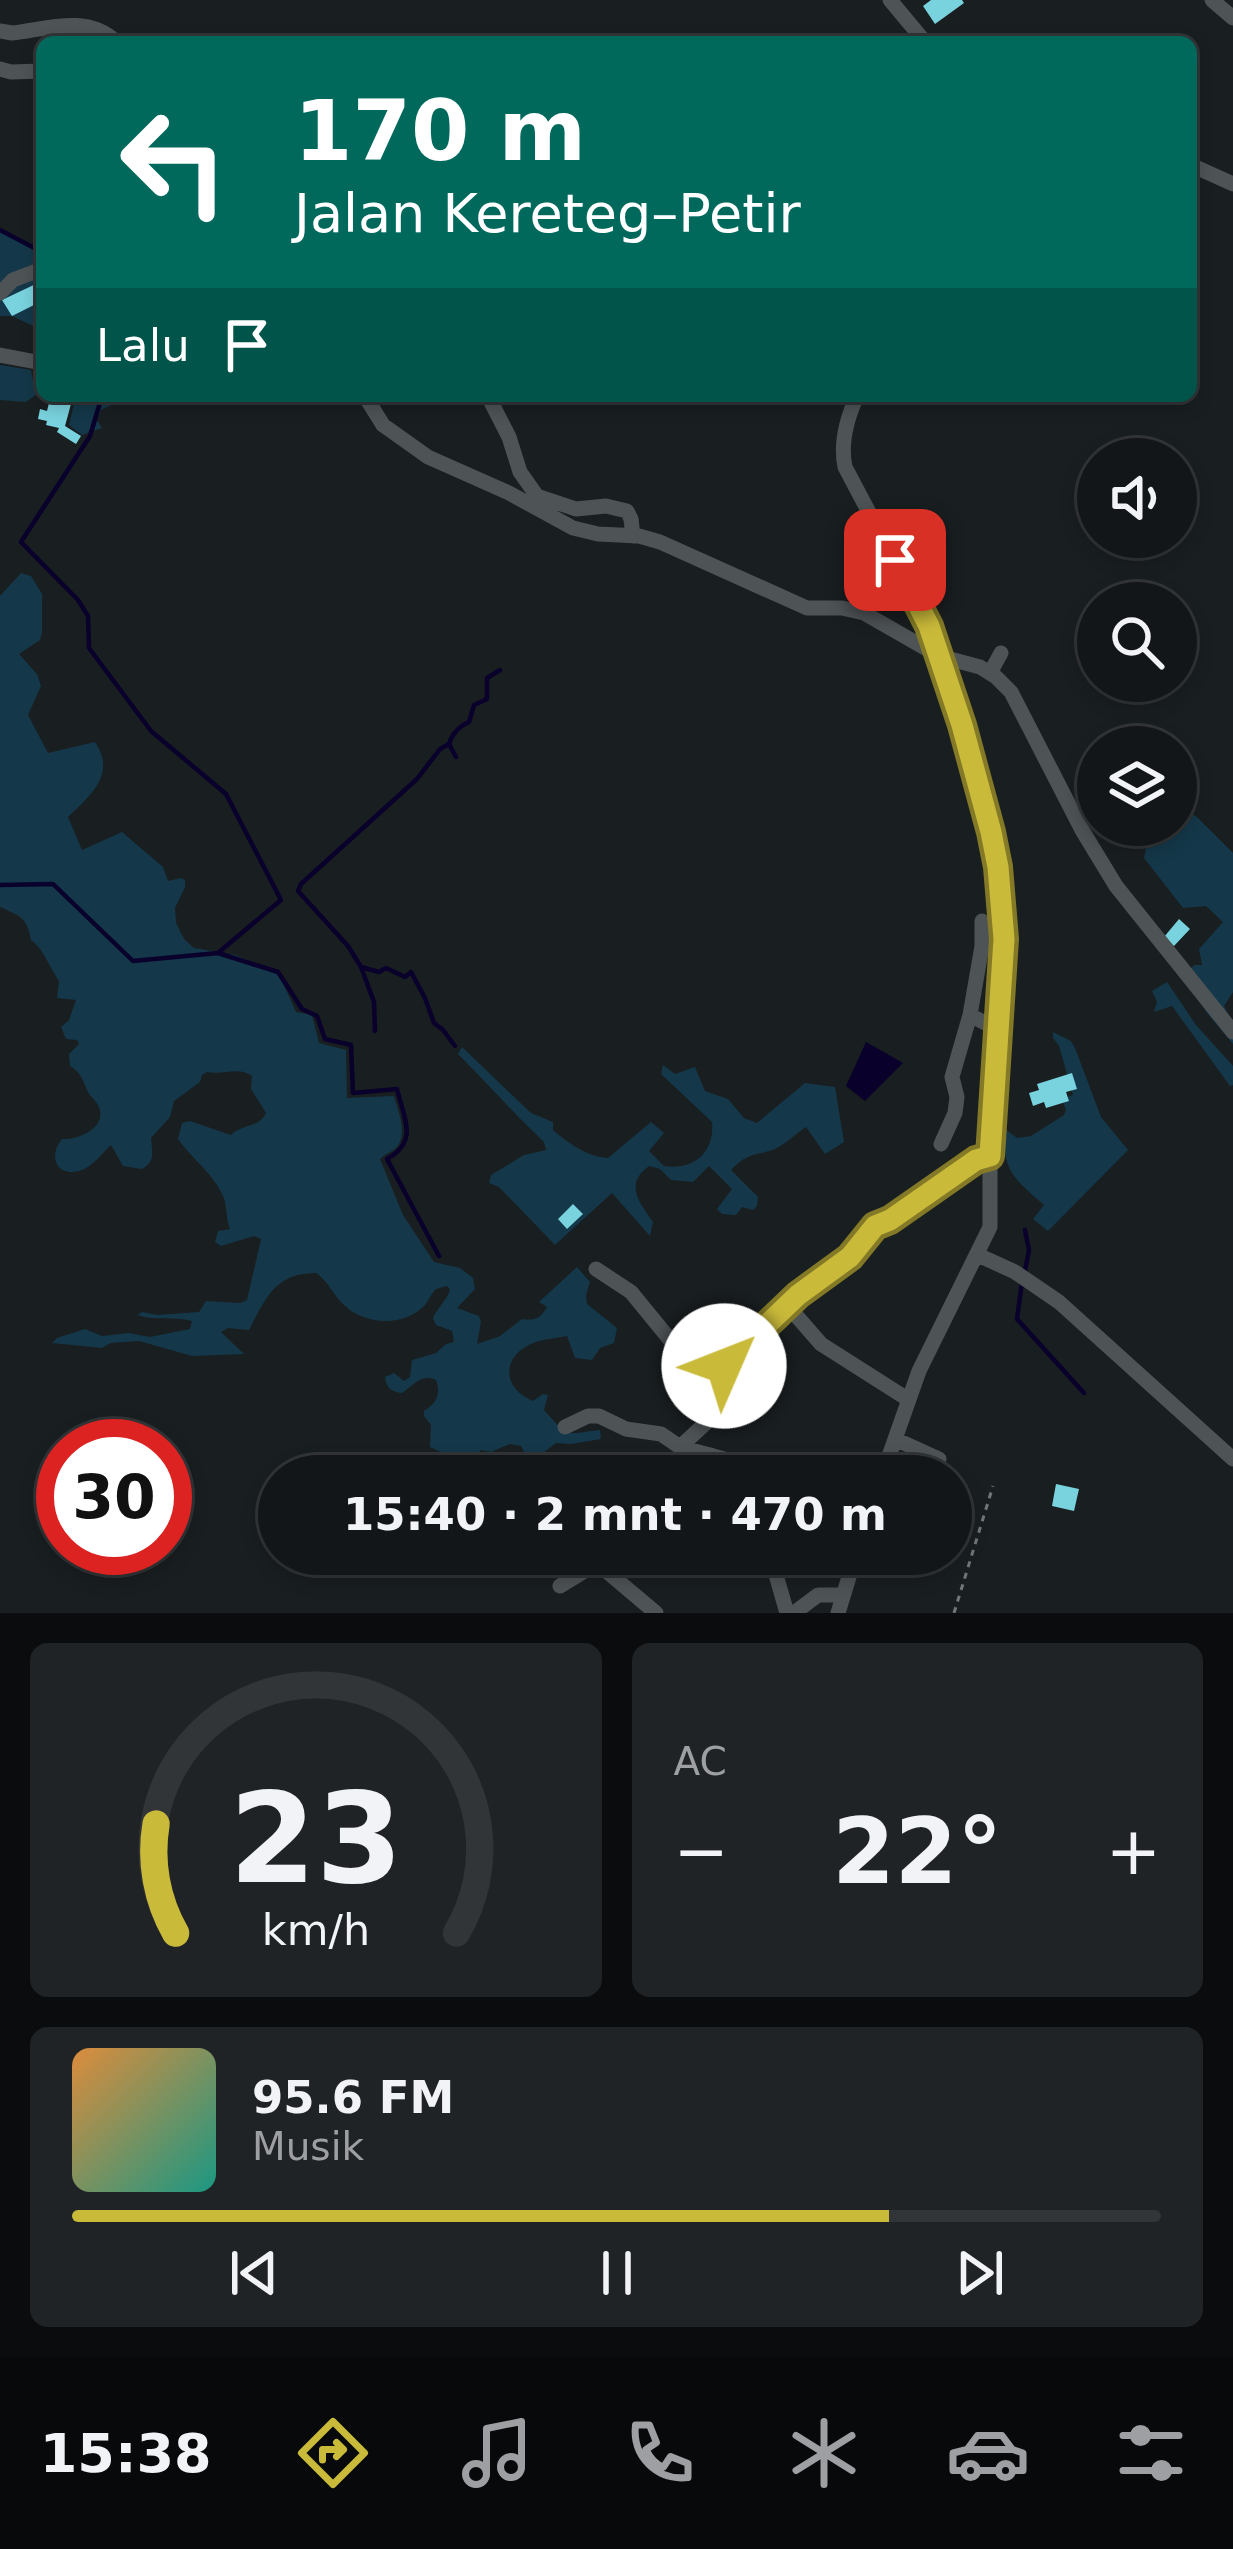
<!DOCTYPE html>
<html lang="id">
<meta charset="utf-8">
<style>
body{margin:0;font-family:"DejaVu Sans",sans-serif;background:#202325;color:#f1f3f6;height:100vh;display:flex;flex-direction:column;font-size:45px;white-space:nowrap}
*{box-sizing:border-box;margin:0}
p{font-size:39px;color:#9d9fa2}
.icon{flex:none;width:66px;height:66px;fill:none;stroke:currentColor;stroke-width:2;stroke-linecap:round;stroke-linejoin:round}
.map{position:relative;height:1613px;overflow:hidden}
.side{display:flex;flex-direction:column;gap:30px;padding:30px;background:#0a0c0d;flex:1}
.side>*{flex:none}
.top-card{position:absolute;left:36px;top:36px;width:1161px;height:366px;border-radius:18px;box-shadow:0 6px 18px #0003,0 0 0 3px #323537;background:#00695c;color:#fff;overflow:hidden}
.fabs{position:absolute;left:1077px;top:438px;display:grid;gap:24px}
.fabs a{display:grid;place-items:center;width:120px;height:120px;border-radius:50%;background:#131618;box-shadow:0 6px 18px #0003,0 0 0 3px #323537;font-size:60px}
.speed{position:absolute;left:36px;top:1419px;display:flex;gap:24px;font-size:60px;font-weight:700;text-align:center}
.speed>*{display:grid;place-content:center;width:156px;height:156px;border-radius:50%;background:#131618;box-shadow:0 6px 18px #0003,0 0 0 3px #323537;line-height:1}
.speed .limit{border:18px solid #d22;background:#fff;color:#111}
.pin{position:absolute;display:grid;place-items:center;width:102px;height:102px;color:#fff;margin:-51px;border-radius:24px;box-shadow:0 6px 18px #0006}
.me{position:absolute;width:132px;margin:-66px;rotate:46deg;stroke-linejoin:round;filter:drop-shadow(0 0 9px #0008)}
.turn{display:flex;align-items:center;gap:42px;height:252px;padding:0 60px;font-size:54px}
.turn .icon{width:156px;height:156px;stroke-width:2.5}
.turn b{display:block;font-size:84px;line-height:102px}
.then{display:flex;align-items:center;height:114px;padding:0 60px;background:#0003;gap:24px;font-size:45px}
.big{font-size:90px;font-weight:800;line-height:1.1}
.side .widget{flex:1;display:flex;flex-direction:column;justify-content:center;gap:18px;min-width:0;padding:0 42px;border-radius:18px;background:#202325}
.side .dial{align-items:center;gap:0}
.dial svg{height:312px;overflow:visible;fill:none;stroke:#323537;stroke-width:7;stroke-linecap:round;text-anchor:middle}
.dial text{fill:#f1f3f6;stroke:none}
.song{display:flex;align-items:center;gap:36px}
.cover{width:144px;height:144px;border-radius:18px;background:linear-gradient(135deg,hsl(30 70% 55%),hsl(170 70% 35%))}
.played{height:12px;border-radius:6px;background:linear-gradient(90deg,#caba3a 75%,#323537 75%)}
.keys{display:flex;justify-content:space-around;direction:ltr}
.heat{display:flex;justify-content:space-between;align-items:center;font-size:66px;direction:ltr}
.side .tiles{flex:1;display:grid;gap:30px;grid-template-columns:1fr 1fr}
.widget:last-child{grid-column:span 2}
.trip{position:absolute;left:258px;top:1455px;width:714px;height:120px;border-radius:60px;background:#131618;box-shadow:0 6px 18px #0003,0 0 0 3px #323537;font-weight:800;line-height:120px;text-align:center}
.tab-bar{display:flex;height:192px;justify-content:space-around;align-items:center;background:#08090a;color:#9d9fa2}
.tab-bar .icon{width:84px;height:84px}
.tab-bar .current{color:#caba3a}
.tab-bar b{font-size:54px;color:#f1f3f6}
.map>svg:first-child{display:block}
.green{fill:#143849}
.water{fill:#09002b}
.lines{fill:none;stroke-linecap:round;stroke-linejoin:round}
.stream{stroke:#09002b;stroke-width:4.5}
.building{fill:#79d3de}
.path{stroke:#727678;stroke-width:3;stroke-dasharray:6 6;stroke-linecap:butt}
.minor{stroke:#4e5356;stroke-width:15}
.route-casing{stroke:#837926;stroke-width:30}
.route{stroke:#caba3a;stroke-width:21}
</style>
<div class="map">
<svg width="1233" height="1613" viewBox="0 0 1233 1613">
<rect width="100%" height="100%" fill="#191e20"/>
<path class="green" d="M0,230L42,252V330L12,316H0Z
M0,365L31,370L33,381L42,380L41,391L26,402L0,400Z
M69,396H122L124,399L101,410L97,420L102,428L82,435L69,425L74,403Z
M21,573L31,576L42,594V633L40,640L19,654L37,674L41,686L28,715L48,753L95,742C117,774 90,796 68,817L82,850L122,832L163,867L168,881L181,878L185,880V887L175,908L176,923L184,939L194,948L235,955L278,972L296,1012L312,1015L319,1043L346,1050L347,1098L394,1096C398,1111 408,1132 397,1147C392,1152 385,1154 380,1159L403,1215L434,1262L460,1268L473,1278L475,1289L457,1308L479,1316L481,1322L477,1344L500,1336L522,1319C535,1321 541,1318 547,1307L539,1302L577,1267L590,1282L586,1295L587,1304L617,1328L614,1343L600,1348L592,1360L575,1358L567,1336C557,1338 545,1339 536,1342C503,1353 499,1387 533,1401L543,1394L548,1395L544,1410C570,1439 565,1434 600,1430L601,1439L571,1444L556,1443L543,1453L535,1465L530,1463L521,1446L510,1444L491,1452L481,1450C466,1468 448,1455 430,1447L431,1425L424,1416V1411C437,1403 441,1394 436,1380C421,1373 413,1386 402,1393C391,1392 386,1387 385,1377L394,1373L404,1381L410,1377L412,1360L436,1353L446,1344L454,1342L452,1331L436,1325L433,1318C438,1307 446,1301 450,1290L447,1286L436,1289C431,1294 429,1300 425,1305C404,1328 362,1325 342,1303C332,1293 328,1281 316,1273C275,1273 266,1298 249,1330L228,1328L221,1332L244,1354L192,1356L139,1341L111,1343L102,1348L52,1343L57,1338L85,1329L102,1336L129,1333L150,1337L190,1329L192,1321C173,1316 152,1321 137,1315L142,1312L157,1315L199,1312L206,1301L240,1303L247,1300L261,1239L254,1236L221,1246L215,1242L218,1231L230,1229C226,1219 227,1208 224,1198C214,1174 192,1159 178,1139L182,1123L190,1121L231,1135C242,1124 259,1128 266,1113L251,1089L252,1076C239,1066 224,1075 207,1072L202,1075L200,1082L174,1101L170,1117L151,1138C152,1152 156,1161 142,1169L123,1166L111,1145C102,1153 92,1168 79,1171C56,1177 48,1155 62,1139C79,1140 109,1127 98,1105C95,1099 89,1096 87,1090C82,1078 81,1073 70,1066L69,1054L79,1044L77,1040L66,1039L61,1027L69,1020L76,1000L57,998L59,981C50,968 43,948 31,940C27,917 20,916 0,907V596Z
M1176,810L1196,816L1233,853V992L1224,1006L1233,1023V1044L1207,1013L1183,978L1194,965H1202L1199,949L1223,922L1206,906L1183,908L1144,858L1150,829L1153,825H1176Z
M1167,982L1196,1025L1233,1066V1085L1230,1086L1172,1006L1154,1012L1157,1002L1152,991Z
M1053,1032L1071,1041L1075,1048L1101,1117L1128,1150L1048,1231L1033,1219L1044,1205C1014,1178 1002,1172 1005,1129L1017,1138L1031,1136L1064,1115L1066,1110L1062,1099L1073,1095L1059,1046L1053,1038Z
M462,1047L531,1113L553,1122V1130C568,1143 588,1157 608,1158L651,1122L664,1133L649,1151L664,1166C694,1171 715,1152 712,1122L661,1074L663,1065L675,1074L695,1067L705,1091L728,1099L744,1118L757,1123L805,1083L835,1087L844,1142L825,1154L806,1127C795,1134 782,1148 769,1151C750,1156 746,1155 731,1170L758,1197L757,1206L753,1210L742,1207L736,1215L722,1214L717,1209L732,1189L709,1166L693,1182L671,1180L660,1169L649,1166C624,1184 639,1202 653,1222L650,1236L612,1193L555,1245L499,1187L489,1183L491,1175L524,1155L546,1150L544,1142C514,1114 487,1083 458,1054Z"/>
<path class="water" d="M866,1042L903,1063L865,1101L846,1086Z"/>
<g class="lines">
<path class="stream" d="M0,230L42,252
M102,396L90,436L21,542L78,600L88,616L89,648L151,731L226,794L281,900L219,952
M456,757L449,744C452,734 460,726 469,722L474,705L487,699V678L500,670
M0,885L53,884L133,961L218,953L278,972L302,1009L317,1016L325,1039L351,1045L353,1093L397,1089C404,1119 419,1141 387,1159L439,1256
M361,967L379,972L386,968L405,977L411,972L425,998L434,1023L443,1030L455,1046
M375,1031L374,1002L361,967L348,946L298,891L301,884L417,779L440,749L449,744
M1025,1230L1029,1250L1025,1271
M1022,1282L1017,1319L1084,1393"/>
</g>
<path class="building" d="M931,0H962L964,3L935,24L923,6Z
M42,271V301L12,316L2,300L40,282L37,274Z
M50,399L71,404L65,426L81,436L76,444L57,432L59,428L46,425L47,421L38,419L40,409L47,411Z
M1179,919L1190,929L1174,946L1164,937Z
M1072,1073L1077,1089L1066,1092L1069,1101L1046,1108L1044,1102L1033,1106L1029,1093L1039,1090L1037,1084Z
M573,1204L583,1214L567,1229L558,1219Z
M1056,1484L1079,1489L1074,1511L1052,1506Z"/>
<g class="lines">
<path class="path" d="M912,396C933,401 962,408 981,396
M954,1613L993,1486"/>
<path class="minor" d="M890,0L925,42
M1212,0L1233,18
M0,31L12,33C47,29 88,14 116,42
M0,69L11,72L42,71
M1191,165L1233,184
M0,293L13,280L42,269
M0,355L42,363
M365,396L383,425L428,457L509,493L573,528L598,534L639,536L660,542L807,608H842L864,613L939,656L980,667L996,677L1011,692L1082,830L1116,886L1233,1032
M488,396L509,437L520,472L537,496L576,509L606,506L627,511L631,519L633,536
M857,396C847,418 840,443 845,467L929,626L961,725L991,832L1004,916L990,1138V1227L919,1371L882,1476
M990,673L1001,653
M982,921V946L970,1015L998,1030
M941,1144L955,1113L957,1097L952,1077L970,1015
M978,1255L1015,1272L1059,1302L1233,1459
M596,1269L631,1292L680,1352L684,1368L713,1415
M787,1305L821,1344L909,1400
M739,1392L724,1366L798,1295L854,1253L875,1226L889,1220C921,1198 952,1168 990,1156
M565,1427L588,1416H599L626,1429L661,1434L680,1447L739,1463L754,1476
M895,1439L939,1459
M680,1447L779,1355
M688,1476L711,1455
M770,1554L787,1613
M598,1564L656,1613
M560,1586L612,1554
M794,1613L818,1595H842
M838,1613L856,1554"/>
</g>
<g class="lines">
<g class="route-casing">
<path id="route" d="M724,1366L798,1295L850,1257L875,1226L890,1220L976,1160L990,1156L1004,939L998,867L991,832L962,725L929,626L895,560"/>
</g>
<use href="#route" class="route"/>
</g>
</svg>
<div class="fabs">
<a><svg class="icon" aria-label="sound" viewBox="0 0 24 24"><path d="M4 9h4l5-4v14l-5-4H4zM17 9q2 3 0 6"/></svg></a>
<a><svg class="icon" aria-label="search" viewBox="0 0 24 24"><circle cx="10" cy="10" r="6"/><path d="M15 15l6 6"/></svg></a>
<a><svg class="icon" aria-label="layers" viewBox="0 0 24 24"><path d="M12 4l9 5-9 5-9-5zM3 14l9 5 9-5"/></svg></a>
</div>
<div class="speed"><div class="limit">30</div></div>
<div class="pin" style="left:895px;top:560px;background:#d93025"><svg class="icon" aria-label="arrive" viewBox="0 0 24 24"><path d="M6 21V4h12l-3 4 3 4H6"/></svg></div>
<svg class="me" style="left:724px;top:1366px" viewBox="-20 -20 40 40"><circle r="19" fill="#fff"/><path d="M0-13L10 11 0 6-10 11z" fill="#caba3a"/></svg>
<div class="trip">15:40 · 2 mnt · 470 m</div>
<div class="top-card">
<div class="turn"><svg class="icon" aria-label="left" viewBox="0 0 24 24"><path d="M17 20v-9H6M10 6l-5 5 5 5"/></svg><div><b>170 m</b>Jalan Kereteg–Petir</div></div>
<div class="then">Lalu<svg class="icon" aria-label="arrive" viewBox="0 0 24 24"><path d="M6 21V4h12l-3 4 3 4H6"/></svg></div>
</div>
</div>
<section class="side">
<div class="tiles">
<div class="widget dial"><svg viewBox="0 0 100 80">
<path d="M14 69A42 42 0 1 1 86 69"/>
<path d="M14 69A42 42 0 0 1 9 41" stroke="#caba3a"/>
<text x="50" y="56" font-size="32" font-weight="700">23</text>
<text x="50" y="72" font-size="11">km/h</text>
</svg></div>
<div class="widget"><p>AC</p>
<div class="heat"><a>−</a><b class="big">22°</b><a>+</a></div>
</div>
<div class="widget">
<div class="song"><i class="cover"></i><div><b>95.6 FM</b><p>Musik</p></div></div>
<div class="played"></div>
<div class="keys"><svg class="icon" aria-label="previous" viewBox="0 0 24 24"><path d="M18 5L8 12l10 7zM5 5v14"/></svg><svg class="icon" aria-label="pause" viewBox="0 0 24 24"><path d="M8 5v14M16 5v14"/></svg><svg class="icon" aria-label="next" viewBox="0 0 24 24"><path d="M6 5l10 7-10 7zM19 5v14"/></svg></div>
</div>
</div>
</section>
<nav class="tab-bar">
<b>15:38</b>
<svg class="icon current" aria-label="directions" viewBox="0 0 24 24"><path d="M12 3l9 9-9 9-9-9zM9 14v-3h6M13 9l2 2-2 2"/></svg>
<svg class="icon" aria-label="music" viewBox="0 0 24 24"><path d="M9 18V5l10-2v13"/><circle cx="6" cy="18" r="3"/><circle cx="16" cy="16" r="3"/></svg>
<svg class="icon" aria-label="phone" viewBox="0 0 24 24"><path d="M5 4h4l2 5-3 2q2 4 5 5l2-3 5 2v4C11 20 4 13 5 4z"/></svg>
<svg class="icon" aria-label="climate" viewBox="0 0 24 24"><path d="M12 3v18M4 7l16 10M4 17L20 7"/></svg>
<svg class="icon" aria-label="car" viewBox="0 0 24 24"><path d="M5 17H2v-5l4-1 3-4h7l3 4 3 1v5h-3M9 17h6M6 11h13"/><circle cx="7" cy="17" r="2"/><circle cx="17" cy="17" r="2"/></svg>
<svg class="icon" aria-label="filters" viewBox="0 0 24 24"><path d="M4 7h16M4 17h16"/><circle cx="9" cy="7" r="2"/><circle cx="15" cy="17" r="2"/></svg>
</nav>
